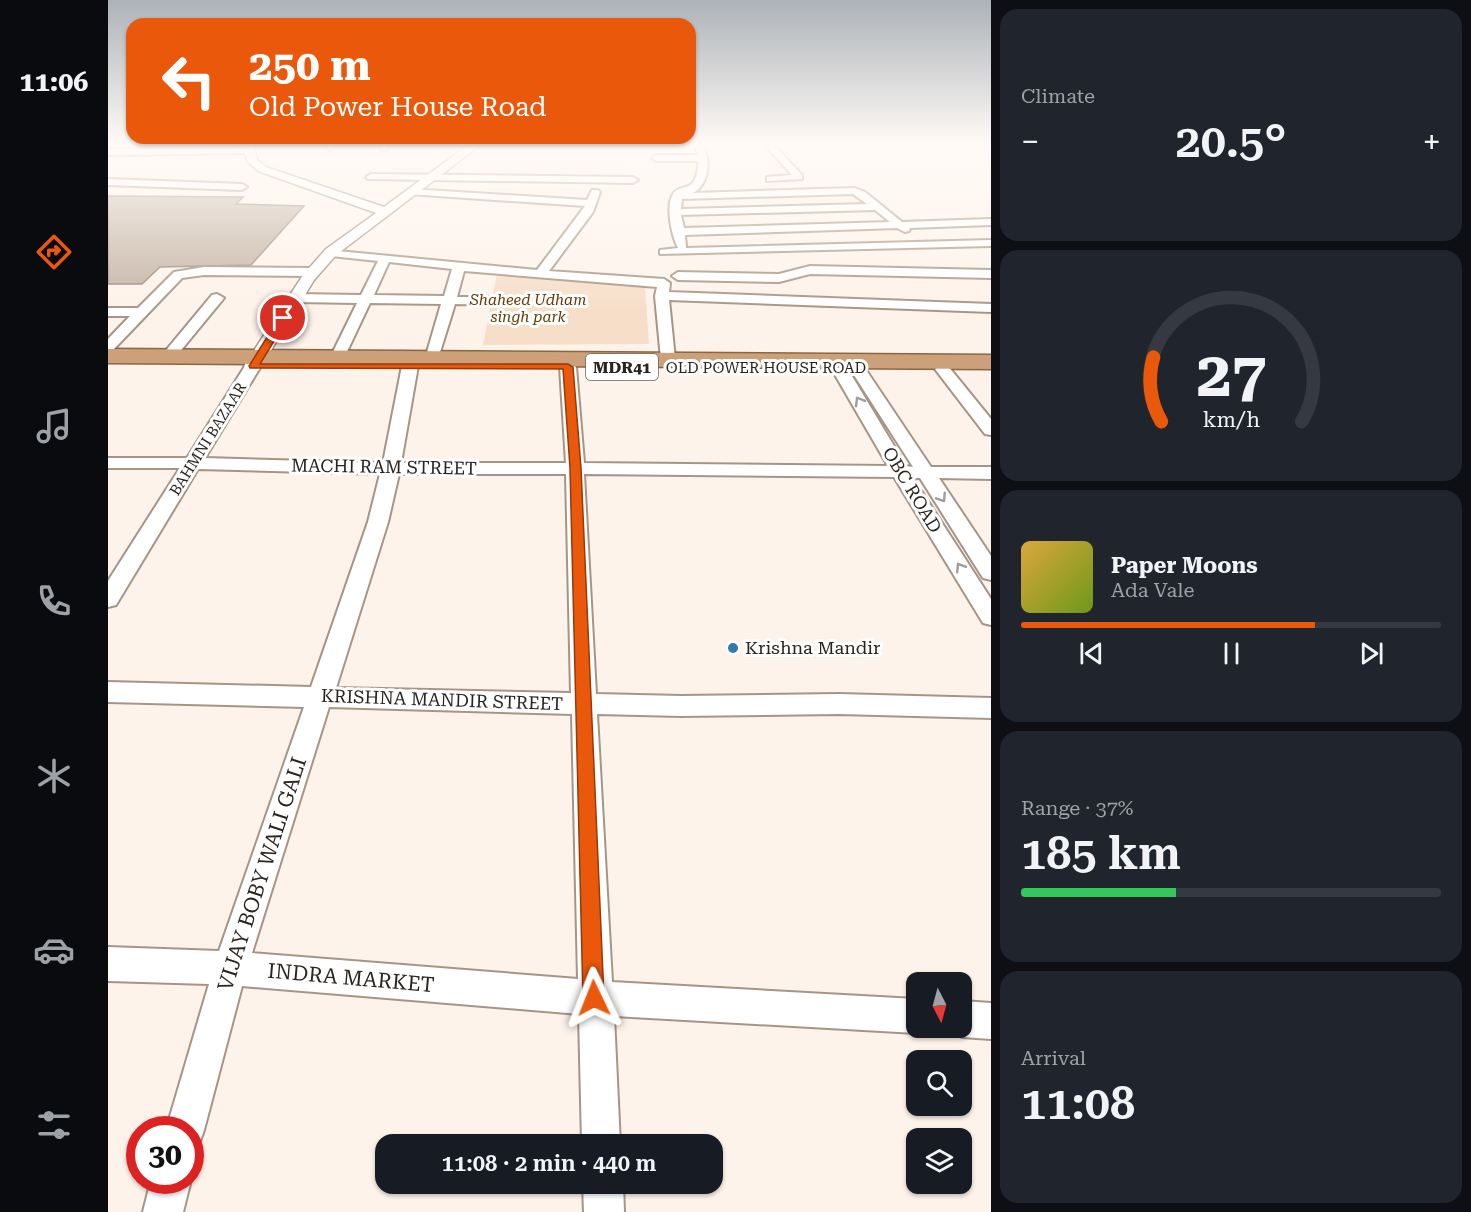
<!DOCTYPE html>
<meta charset="utf-8">
<style>
body{margin:0;font-family:"Roboto Serif",serif;background:#20242c;color:#f1f3f6;height:100vh;display:flex;flex-direction:column;font-size:22px;white-space:nowrap}
*{box-sizing:border-box;margin:0}
p{font-size:20px;color:#9ea1a6}
.icon{flex:none;width:33px;height:33px;fill:none;stroke:currentColor;stroke-width:2;stroke-linecap:round;stroke-linejoin:round}
.map{position:relative;flex:1;overflow:hidden}
.sheet{display:flex;flex-direction:column;gap:9px;padding:9px;background:#0d0f14;width:480px}
.sheet>*{flex:none}
.hud{position:absolute;left:18px;top:18px;width:570px;height:126px;border-radius:18px;box-shadow:0 2px 4px #0004;background:#ea580c;color:#fff;overflow:hidden}
.needle{width:39px;rotate:174deg}
.buttons{position:absolute;left:798px;top:972px;display:grid;gap:12px}
.buttons a{display:grid;place-items:center;width:66px;height:66px;border-radius:12px;background:#171b24;box-shadow:0 2px 4px #0004;font-size:30px}
.speed{position:absolute;left:18px;top:1116px;display:flex;gap:12px;font-size:30px;font-weight:700;text-align:center}
.speed>*{display:grid;place-content:center;width:78px;height:78px;border-radius:50%;background:#171b24;box-shadow:0 2px 4px #0004;line-height:1}
.speed .limit{border:9px solid #d22;background:#fff;color:#111}
.pin{position:absolute;display:grid;place-items:center;width:51px;height:51px;color:#fff;margin:-26px;border:3px solid #fff;border-radius:50%;box-shadow:0 2px 6px #0007}
.me{position:absolute;width:66px;margin:-33px;rotate:358deg;stroke-linejoin:round;filter:drop-shadow(0 0 4px #0008)}
.turn{display:flex;align-items:center;gap:21px;height:126px;padding:0 24px;font-size:27px}
.turn .icon{width:78px;height:78px;stroke-width:2.5}
.turn b{display:block;font-size:42px;line-height:51px}
.big{font-size:45px;font-weight:600;line-height:1.1}
.sheet .widget{flex:1;display:flex;flex-direction:column;justify-content:center;gap:9px;min-width:0;padding:0 21px;border-radius:18px;background:#20242c}
.sheet .dial{align-items:center;gap:0}
.dial svg{height:156px;overflow:visible;fill:none;stroke:#363941;stroke-width:7;stroke-linecap:round;text-anchor:middle}
.dial text{fill:#f1f3f6;stroke:none}
.song{display:flex;align-items:center;gap:18px}
.cover{width:72px;height:72px;border-radius:9px;background:linear-gradient(135deg,hsl(40 70% 55%),hsl(80 70% 35%))}
.played{height:6px;border-radius:3px;background:linear-gradient(90deg,#ea580c 70%,#363941 70%)}
.keys{display:flex;justify-content:space-around;direction:ltr}
.heat{display:flex;justify-content:space-between;align-items:center;font-size:33px;direction:ltr}
.charge{height:9px;border-radius:4px;background:linear-gradient(90deg,#34c759 37%,#363941 0)}
.trip{position:absolute;left:267px;top:1134px;width:348px;height:60px;border-radius:18px;background:#171b24;box-shadow:0 2px 4px #0004;font-weight:600;line-height:60px;text-align:center}
main{display:flex;flex:1;min-height:0}
.tab-bar{display:flex;flex-direction:column;width:108px;justify-content:space-around;align-items:center;background:#090b0e;color:#9ea1a6}
.tab-bar .icon{width:42px;height:42px}
.tab-bar .selected{color:#ea580c}
.tab-bar b{font-size:27px;color:#f1f3f6}
.map>svg:first-child{display:block}
.green{fill:#f7dec8}
.building{fill:#c3b2a3;stroke:#99887a;stroke-width:1.5}
.lines{fill:none;stroke-linecap:round;stroke-linejoin:round}
.minor-casing{stroke:#a69587;stroke-width:4}
.tertiary-casing{stroke:#a69587;stroke-width:3}
.trunk-casing{stroke:#8c6643;stroke-width:3}
.minor{fill:#fff;fill-rule:evenodd}
.tertiary{fill:#fff;fill-rule:evenodd}
.trunk{fill:#cca078;fill-rule:evenodd}
.oneway{stroke:#9f9c9a}
.route{fill:#ea580c;stroke:#983908;stroke-width:1.5}
.poi-dot{fill:#307bae;stroke:#fff;stroke-width:2}
.labels{text-anchor:middle;stroke-width:6;stroke-linejoin:round;paint-order:stroke}
.far-park-label{font-size:15px;font-style:italic;fill:#653804;stroke:#fff}
.far-street-label{font-size:15px;fill:#2a241e;stroke:#fff}
.shield{fill:#fff;stroke:#6a6662;stroke-width:1.5}
.shield-label{font-size:16px;font-weight:bold;fill:#2a241e}
.street-label{font-size:18px;fill:#2a241e;stroke:#fff}
.poi-label{font-size:18px;fill:#2a241e;stroke:#fff;text-anchor:start}
.near-street-label{font-size:21px;fill:#2a241e;stroke:#fff}
</style>
<main>
<nav class="tab-bar">
<b>11:06</b>
<svg class="icon selected" aria-label="directions" viewBox="0 0 24 24"><path d="M12 3l9 9-9 9-9-9zM9 14v-3h6M13 9l2 2-2 2"/></svg>
<svg class="icon" aria-label="music" viewBox="0 0 24 24"><path d="M9 18V5l10-2v13"/><circle cx="6" cy="18" r="3"/><circle cx="16" cy="16" r="3"/></svg>
<svg class="icon" aria-label="phone" viewBox="0 0 24 24"><path d="M5 4h4l2 5-3 2q2 4 5 5l2-3 5 2v4C11 20 4 13 5 4z"/></svg>
<svg class="icon" aria-label="climate" viewBox="0 0 24 24"><path d="M12 3v18M4 7l16 10M4 17L20 7"/></svg>
<svg class="icon" aria-label="car" viewBox="0 0 24 24"><path d="M5 17H2v-5l4-1 3-4h7l3 4 3 1v5h-3M9 17h6M6 11h13"/><circle cx="7" cy="17" r="2"/><circle cx="17" cy="17" r="2"/></svg>
<svg class="icon" aria-label="filters" viewBox="0 0 24 24"><path d="M4 7h16M4 17h16"/><circle cx="9" cy="7" r="2"/><circle cx="15" cy="17" r="2"/></svg>
</nav>
<div class="map">
<svg width="883" height="1212" viewBox="0 0 883 1212">
<rect width="100%" height="100%" fill="#fef3ea"/>
<path class="green" d="M390,268L537,285L541,344L375,345Z"/>
<path class="building" d="M0,196L135,197L128,204L196,206L143,265L52,267L34,284H0Z"/>
<g class="lines">
<g class="minor-casing">
<path id="minor" d="M222,143H230L222,151L218,148Z
M274,143H282L279,150H273Z
M586,143H594C602,158 603,183 585,193L746,188L757,192L794,222L883,219V225L802,228L801,231L797,232L789,228L577,235L578,248L883,240V246L552,254V250L570,248C564,236 557,207 565,194C572,182 590,196 590,161H548L544,158L548,155H590ZM745,194L759,204L573,209L574,199ZM767,210L782,222L576,228L573,215Z
M655,143H664L694,175V179L659,181V177L684,175Z
M144,148V152L141,153L0,155V149Z
M263,174L525,177L530,180L525,183L260,179L258,177Z
M0,179L134,184L139,187L134,190L0,185Z
M303,189L479,200L484,190H490L492,192L485,212L441,271L556,279L562,283L561,292L883,304V312L561,300L567,359L560,363L553,359L547,296L549,287L356,271L349,297H384L391,301L384,305L347,304L329,362H319L317,359L333,304L262,303L236,358L229,362L224,361L222,358L249,303L188,302L181,298L188,294L253,295L270,261L223,256L217,252L219,250L429,270L477,206L300,194V190ZM281,262L344,269L336,296L266,295Z
M702,266L883,270V278L702,274L671,282L570,280L564,276L570,272L671,274Z
M96,267L205,268L211,272L205,276L96,275L74,278L5,350L0,351V339L22,316H0V308H30L66,272Z
M109,294L116,298L65,360H55L53,357L55,354L104,295Z
M727,356L735,361L798,466L805,467L737,361L740,358H750L823,467H883V479L831,478L883,556V580L875,578L812,478H805L883,599V625L875,623L786,477L476,474L488,694L573,696L731,694L883,698V718L731,714L573,716L489,714L504,982L808,999V1028H820L808,1033L506,1016L512,1144H474L471,1014L134,986L96,1130L91,1144L82,1147V1130H58L101,984L0,981V947L111,951L196,707L0,702V682L203,687L260,522L272,474L90,469L8,605L0,607V581L72,468H0V458H79L137,366L145,361L153,366L97,458L275,463L294,366L302,361L310,366L293,463H458L452,367L460,362L468,367L476,463L780,466L719,361ZM291,474H458L463,693L228,688L280,522ZM221,707L464,714L470,979L144,953Z
M835,364L840,366L883,419V435L877,434L827,369Z
M854,1001L883,1003V1039L854,1037L842,1031L840,1028H854Z
M82,1179L83,1180L75,1212H35L43,1180Z
M475,1184H515L516,1212H476Z"/>
</g>
<g class="tertiary-casing">
<path id="tertiary" d="M135,143H145L149,160L158,167L276,207L363,143H375L228,255L206,280L151,370H139L136,366L195,275L218,249L268,213L150,171L139,161Z"/>
</g>
<g class="trunk-casing">
<path id="trunk" d="M0,349L883,355V369L0,363Z"/>
</g>
<use href="#minor" class="minor"/>
<use href="#tertiary" class="tertiary"/>
<use href="#trunk" class="trunk"/>
</g>
<defs><path id="oneway-chevron" d="M-2-3.5L2.5 0L-2 3.5" fill="none" stroke-width="1.6" stroke-linecap="round" stroke-linejoin="round" transform="scale(1.5)"/></defs>
<g class="oneway">
<use href="#oneway-chevron" transform="translate(751 401) rotate(-120)"/>
<use href="#oneway-chevron" transform="translate(834 498) rotate(57)"/>
<use href="#oneway-chevron" transform="translate(852 567) rotate(-122)"/>
</g>
<linearGradient id="sky" x2="0" y2="1"><stop stop-color="#adb2b8"/><stop offset="0.46" stop-color="#fffaf6"/><stop offset="1" stop-color="#fffaf6" stop-opacity="0"/></linearGradient>
<rect width="883" height="313" fill="url(#sky)"/>
<path class="route" d="M175,315L180,318L152,364H460L465,367L473,468L496,998L493,1005L486,1009L478,1005L475,998L462,468L455,369L142,368L141,366L171,318Z"/>
<circle class="poi-dot" cx="625" cy="648" r="6"/>
<g class="labels">
<g class="far-park-label">
<text x="420" y="305">Shaheed Udham<tspan x="420" dy="17">singh park</tspan></text>
</g>
<g class="far-street-label">
<text x="658" y="373">OLD POWER HOUSE ROAD</text>
<text transform="translate(100 439) rotate(-58)" y="5">BAHMNI BAZAAR</text>
</g>
<rect class="shield" x="478" y="354" width="72" height="26" rx="4.5"/>
<g class="shield-label">
<text x="514" y="373">MDR41</text>
</g>
<g class="street-label">
<text transform="translate(276 467) rotate(1)" y="6">MACHI RAM STREET</text>
<text transform="translate(804 490) rotate(59)" y="6">OBC ROAD</text>
<text transform="translate(334 700) rotate(2)" y="6">KRISHNA MANDIR STREET</text>
</g>
<g class="poi-label">
<text x="637" y="654">Krishna Mandir</text>
</g>
<g class="near-street-label">
<text transform="translate(154 874) rotate(-72)" y="7">VIJAY BOBY WALI GALI</text>
<text transform="translate(243 978) rotate(5)" y="7">INDRA MARKET</text>
</g>
</g>
</svg>
<div class="buttons">
<a><svg class="needle" viewBox="-14 -14 28 28"><path d="M0-13l5 13h-10z" fill="#e53935"/><path d="M0 13l5-13h-10z" fill="#9ea1a6"/></svg></a>
<a><svg class="icon" aria-label="search" viewBox="0 0 24 24"><circle cx="10" cy="10" r="6"/><path d="M15 15l6 6"/></svg></a>
<a><svg class="icon" aria-label="layers" viewBox="0 0 24 24"><path d="M12 4l9 5-9 5-9-5zM3 14l9 5 9-5"/></svg></a>
</div>
<div class="speed"><div class="limit">30</div></div>
<div class="pin" style="left:175px;top:318px;background:#d93025"><svg class="icon" aria-label="arrive" viewBox="0 0 24 24"><path d="M6 21V4h12l-3 4 3 4H6"/></svg></div>
<svg class="me" style="left:486px;top:998px" viewBox="-20 -20 40 40"><path d="M0-17L14 15 0 8-14 15z" fill="#ea580c" stroke="#fff" stroke-width="4"/></svg>
<div class="trip">11:08 · 2 min · 440 m</div>
<div class="hud">
<div class="turn"><svg class="icon" aria-label="left" viewBox="0 0 24 24"><path d="M17 20v-9H6M10 6l-5 5 5 5"/></svg><div><b>250 m</b>Old Power House Road</div></div>
</div>
</div>
<section class="sheet">
<div class="widget"><p>Climate</p>
<div class="heat"><a>−</a><b class="big">20.5°</b><a>+</a></div>
</div>
<div class="widget dial"><svg viewBox="0 0 100 80">
<path d="M14 69A42 42 0 1 1 86 69"/>
<path d="M14 69A42 42 0 0 1 10 36" stroke="#ea580c"/>
<text x="50" y="56" font-size="32" font-weight="700">27</text>
<text x="50" y="72" font-size="11">km/h</text>
</svg></div>
<div class="widget">
<div class="song"><i class="cover"></i><div><b>Paper Moons</b><p>Ada Vale</p></div></div>
<div class="played"></div>
<div class="keys"><svg class="icon" aria-label="previous" viewBox="0 0 24 24"><path d="M18 5L8 12l10 7zM5 5v14"/></svg><svg class="icon" aria-label="pause" viewBox="0 0 24 24"><path d="M8 5v14M16 5v14"/></svg><svg class="icon" aria-label="next" viewBox="0 0 24 24"><path d="M6 5l10 7-10 7zM19 5v14"/></svg></div>
</div>
<div class="widget"><p>Range · 37%</p><b class="big">185 km</b><div class="charge"></div></div>
<div class="widget"><p>Arrival</p><b class="big">11:08</b></div>
</section>
</main>
